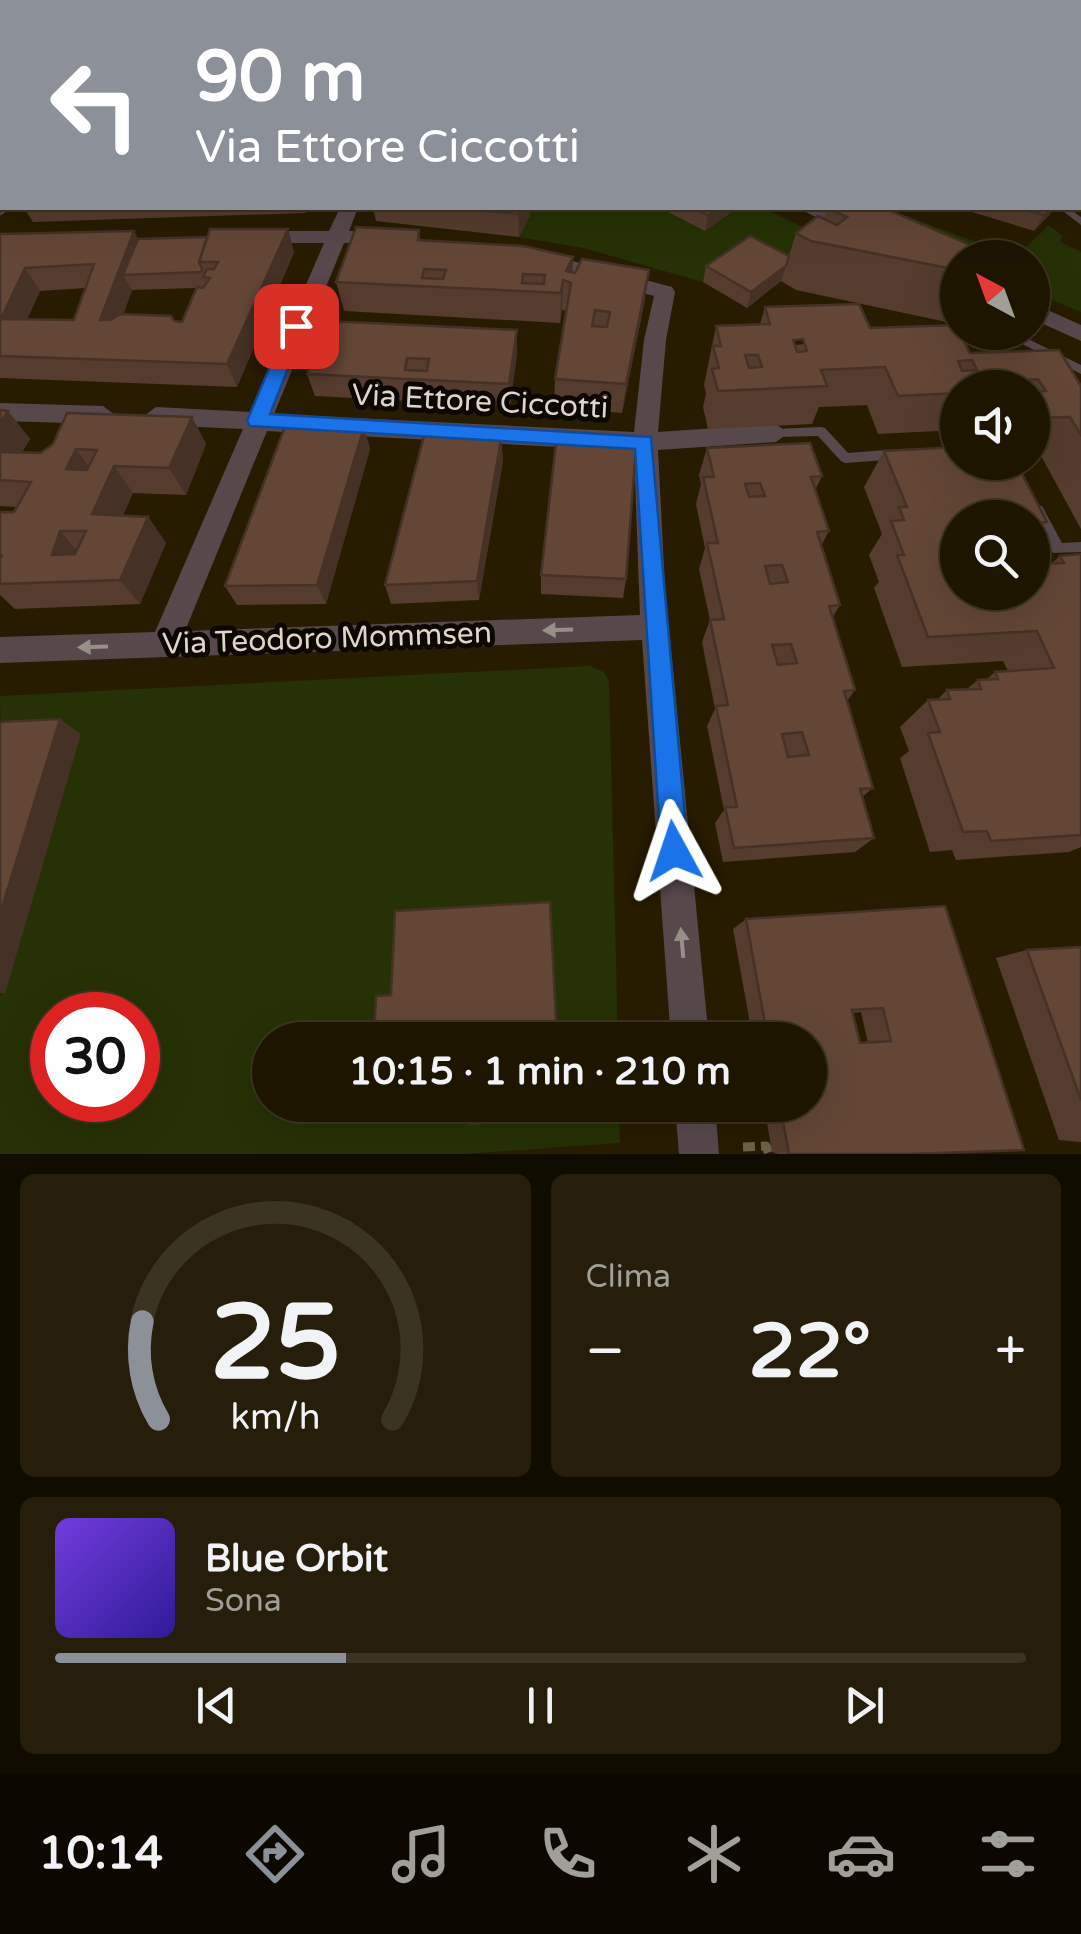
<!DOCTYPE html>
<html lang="it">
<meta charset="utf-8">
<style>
body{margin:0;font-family:"Varela Round",sans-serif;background:#261e0a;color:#f1f3f6;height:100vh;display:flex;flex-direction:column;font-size:38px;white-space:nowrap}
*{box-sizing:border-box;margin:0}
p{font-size:32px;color:#a19f99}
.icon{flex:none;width:55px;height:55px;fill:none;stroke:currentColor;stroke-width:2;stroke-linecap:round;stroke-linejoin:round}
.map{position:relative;height:1154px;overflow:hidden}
.side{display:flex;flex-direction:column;gap:20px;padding:20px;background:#100c00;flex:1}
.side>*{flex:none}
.guide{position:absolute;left:0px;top:0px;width:1082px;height:210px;box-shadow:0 10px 40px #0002,0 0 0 2px #3c3422;background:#8c9099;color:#fff;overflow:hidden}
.needle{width:65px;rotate:319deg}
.controls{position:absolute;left:940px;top:240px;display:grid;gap:20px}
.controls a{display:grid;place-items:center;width:110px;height:110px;border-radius:50%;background:#1e1500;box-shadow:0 10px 40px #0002,0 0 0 2px #3c3422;font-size:50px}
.speed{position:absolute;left:30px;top:992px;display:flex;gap:20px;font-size:50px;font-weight:700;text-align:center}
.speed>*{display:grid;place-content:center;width:130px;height:130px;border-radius:50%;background:#1e1500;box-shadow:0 10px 40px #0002,0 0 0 2px #3c3422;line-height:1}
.speed .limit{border:15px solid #d22;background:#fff;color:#111}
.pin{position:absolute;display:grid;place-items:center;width:85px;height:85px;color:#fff;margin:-42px;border-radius:20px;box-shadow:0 5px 15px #0006}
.me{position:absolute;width:110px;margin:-55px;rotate:355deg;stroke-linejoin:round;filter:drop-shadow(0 0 8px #0008)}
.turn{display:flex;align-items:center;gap:35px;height:210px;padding:0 30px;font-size:45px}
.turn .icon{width:130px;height:130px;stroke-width:2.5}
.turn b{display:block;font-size:70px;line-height:85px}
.big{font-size:75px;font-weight:700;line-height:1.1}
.side .widget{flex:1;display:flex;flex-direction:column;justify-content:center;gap:15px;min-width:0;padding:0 35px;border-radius:15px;background:#261e0a}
.side .dial{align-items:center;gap:0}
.dial svg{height:260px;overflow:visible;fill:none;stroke:#3c3422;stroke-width:7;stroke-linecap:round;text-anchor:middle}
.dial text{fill:#f1f3f6;stroke:none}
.song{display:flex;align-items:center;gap:30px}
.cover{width:120px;height:120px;border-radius:15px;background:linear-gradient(135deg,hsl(260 70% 55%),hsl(250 70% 35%))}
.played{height:10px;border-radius:5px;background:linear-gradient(90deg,#8c9099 30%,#3c3422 30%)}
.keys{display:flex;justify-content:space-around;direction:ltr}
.heat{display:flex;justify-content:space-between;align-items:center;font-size:55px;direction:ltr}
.side .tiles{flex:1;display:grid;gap:20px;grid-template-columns:1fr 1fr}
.widget:last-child{grid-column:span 2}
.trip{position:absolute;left:252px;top:1022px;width:575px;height:100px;border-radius:50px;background:#1e1500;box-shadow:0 10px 40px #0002,0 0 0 2px #3c3422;font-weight:700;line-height:100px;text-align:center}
.tabs{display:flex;height:160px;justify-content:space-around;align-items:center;background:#0c0800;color:#a19f99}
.tabs .icon{width:70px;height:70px}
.tabs .selected{color:#8c9099}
.tabs b{font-size:45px;color:#f1f3f6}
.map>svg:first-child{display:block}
.green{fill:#263105;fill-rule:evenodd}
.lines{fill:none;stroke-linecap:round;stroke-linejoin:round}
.path-far1{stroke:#6e634c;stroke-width:5;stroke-dasharray:8 4;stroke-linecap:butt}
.path{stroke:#6e634c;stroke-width:9;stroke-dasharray:12 6;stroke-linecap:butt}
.service{fill:#57484c;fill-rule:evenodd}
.minor{fill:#57484c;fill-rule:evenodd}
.primary{fill:#917279;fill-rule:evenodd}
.wall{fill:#553c2e;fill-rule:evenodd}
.shaded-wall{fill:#453126}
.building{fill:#634636;stroke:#453126;stroke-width:2.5;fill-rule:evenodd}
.oneway{fill:#9a8e88}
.route{fill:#1a73e8;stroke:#114b97;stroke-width:2.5}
.labels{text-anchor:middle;stroke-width:10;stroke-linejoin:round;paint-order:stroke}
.street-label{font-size:30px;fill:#ddd5c5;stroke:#0c0701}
</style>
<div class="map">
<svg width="1081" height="1154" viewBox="0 0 1081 1154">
<rect width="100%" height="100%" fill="#281c00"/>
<path class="green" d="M532,208H660L705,231L737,208H763L832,241L830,266L746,252L703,282L583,248L519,237Z
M853,208H885L976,242L1021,252L1049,225L1063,236L1060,242L1081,252V312L1033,292L1036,285L1033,283L1032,258L972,257Z
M590,666L604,672L609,682L618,1040H556L398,999L382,1040H270V1105H619L620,1143L464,1154H0V994L5,993L0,696ZM52,1015H138V1100H52Z"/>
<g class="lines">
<path class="path-far1" d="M978,361L979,332"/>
<path class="path" d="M743,1147L766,1146L769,1154"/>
<path class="service" d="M1036,0H1045L1042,2H1035Z
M0,74H2V80H0Z
M1059,208H1068L1081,217V225Z
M999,332H1014L1081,365V374Z
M821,427L825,428L848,453L899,449L905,454L899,459L845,463L841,461L818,436L776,437L770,433L776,429Z
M1037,505L1042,506L1062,543L1081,542V552L1053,553L1031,510Z"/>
<path class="minor" d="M2,200V208H11L0,216Z
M340,208H358L349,231H391L401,237L391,243H344L274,414L634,432L644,340L654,296L531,262V254L538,252L672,287L675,292L666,340L658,432L776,424L788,433L776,442L658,450L665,587L709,1040H671L642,640L0,663V637L155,632L243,429L156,425L144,416L156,407L251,412L324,243H254L244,237L254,231H329ZM267,431L634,451L640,615L185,631Z
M798,208H822L866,230L856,236L849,234Z
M1032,303L1081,325V341L1032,319Z
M0,403L103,406L115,415L103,424L0,421Z
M675,1105H715L719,1154H679Z"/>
<path class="primary" d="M469,0H496L498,2H471Z
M1080,156H1081V168H1080Z
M1080,195H1081V207H1080Z"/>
</g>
<path class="wall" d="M0,0H419L425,2H2V45L0,47Z
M525,0H745L744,2H526Z
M786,0H985L996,2H785Z
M1080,22H1081V148H1080Z
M24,208H309L305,213L33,222Z
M373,208H530V215L519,237L376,221Z
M660,208H737L705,231Z
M827,208L958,270L956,324L796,290L781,281L747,308L703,282L706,266L789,256L796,233L824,218Z
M959,208H1054L1050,214L1034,231Z
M419,230L420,240L573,257L572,272L645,299L622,413L554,407L555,379L566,311L562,310L560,323L344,311L336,282Z
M134,231L138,239L294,252L237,387L0,378V234ZM86,288L74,320L27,319L40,291ZM196,288L182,322L123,315L132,290Z
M765,307L870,328L970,353L1081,386V529L1040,454H1032V388H958V430L878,434L867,405L819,407L812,424L708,429L703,407L706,394L704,385L716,326L760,324ZM803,339L805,344L795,345L793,340Z
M517,330V353L510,406L315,396L307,374Z
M0,410L8,411L30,439L22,452L41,453L192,417L206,444L186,495L133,493L123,515L148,517L166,543L140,604L15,609L0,595V512H14L17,507L0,506Z
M364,427L370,449L326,604L237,605L225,586Z
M501,439L503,461L479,600L391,604L385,585Z
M707,448L822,476L815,490L829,531L821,546L840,605L832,618L855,690L847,701L873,788L862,797L874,838L855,852L723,862L715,823L724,810L707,726L715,709L702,642L710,620L699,569L705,548L696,504L701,484L699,475Z
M884,451L1047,522L1032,539V518H958L1040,564H1051L1060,556L1081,554V847L1069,852L956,860L952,850L930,852L900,758L909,751L900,727L928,700H937L947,690L967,689L978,680L987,679L995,672L1008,671L1003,661L902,667L874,588L879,582L869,555L882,534L864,487Z
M541,575L626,579L623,598L541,594Z
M945,906L907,1154H778L772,1152L764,1105H810V1040H753L733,929L746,919ZM861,1012L868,1043H860L852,1013Z
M1081,947V1142L1059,1140L996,958L1027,950Z"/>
<path class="shaded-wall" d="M89,0H125L123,2H86Z
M155,0H177L178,2H153Z
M2,7V45L0,47V9Z
M2,123V164L0,168V127Z
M522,208H530V215L519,237L518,214Z
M719,208H737L705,231L708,215Z
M1051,208H1054L1050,214L1034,231L1044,215Z
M288,229L294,252L237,387L227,364Z
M134,231L145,254L123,275L132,290L113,343L100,320Z
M573,257L572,286L566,271Z
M786,266L781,281L747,308L751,292Z
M25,268L40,291L17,341L1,319Z
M649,270L645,299L622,413L626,384Z
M563,280L562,310L560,323L561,293Z
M517,330V353L510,406L509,384Z
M8,411L30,439L11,469L0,462V423Z
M192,417L206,444L186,495L169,468Z
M364,427L370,449L326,604L317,585Z
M501,439L503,461L479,600L477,581Z
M76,449L96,476L66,469Z
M114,466L133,493L112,540L92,514Z
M148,517L166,543L140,604L120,580Z
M60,531L82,556L52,555Z
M60,719L81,734L5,994L0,993V914Z"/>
<path class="building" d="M0,0H89L86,2H2V7L0,9Z
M118,0H155L153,2H116Z
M198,0H246L244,2H197Z
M308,0H343L339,2H305Z
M346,0H419L425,2H353Z
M667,0H732L730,2H677Z
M906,0H985L996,2H916Z
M1080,50H1081V94L1080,93Z
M0,95H2V123L0,127Z
M458,208H522L518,214Z
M693,208H719L708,215Z
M827,208H884L998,257L958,258V270L811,241L796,233L818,216L837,225L847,217Z
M1019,208H1051L1044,215Z
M356,227L419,230L418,240L523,246L573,257L566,271L575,273L582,259L649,270L626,384L555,379L571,283L563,280L561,293L336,282ZM424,269L446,270L443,279L422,278ZM523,274L545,275L544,284L522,283ZM595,310L610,312L607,327L592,326Z
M210,229H288L227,364L0,356V234L134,231L100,320H110L121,314L171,316L174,321L182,322L197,287L203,288L210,278L203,277L207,269H214L218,262H199ZM94,264L74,320L1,319L25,268Z
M750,236L789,256L786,266L751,292L706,266Z
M207,237L199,262L202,269L201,272L123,275L138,239Z
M859,304L870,328L955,325L958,332H959L970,353L1059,350L1081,386V435L1070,417L1032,418V392L1046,391L1038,379L1023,380L1028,388H958V393L898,396L885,367L821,370L827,386L718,391L712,369L719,368L713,346H721L716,326L770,324L765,307ZM803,339L807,351L797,352L793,340ZM745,355H758L762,367L749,368ZM972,360L977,370L962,371L958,361Z
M326,321L517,330L509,384L307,374ZM407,358L429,359L427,371L405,370Z
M0,410L8,411L0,423Z
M67,413L192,417L169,468L114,466L92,514L148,517L120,580L0,584V559L2,556L0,554V512H14L31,482L0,480V452L41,453L53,444ZM76,449L97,450L87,470L66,469ZM60,531H86L75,554L52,555Z
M286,424L364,427L317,585L225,586Z
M424,436L501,439L477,581L385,585Z
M556,443L636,447L626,579L541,575Z
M810,443L822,476L811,477L829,531L817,532L840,605L829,606L855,690L844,691L873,788L860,789L874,838L734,848L725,807H737L716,706L728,705L710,620L724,619L707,543H718L703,477H714L707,448ZM760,483L765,496L749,497L745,484ZM782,565L788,582L770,584L765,566ZM791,644L797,663L778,665L772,645ZM802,732L809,755L788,757L782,734Z
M958,447V462H1016L1047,522L1032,523V518H958V592H1032V550L1040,564L1064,563L1060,556L1081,554V835L991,841L987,831L963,832L928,733L940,732L928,700L950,699L947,690L981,689L978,680L998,679L995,672L1054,668L1037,631L928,637L897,555H904L891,521L904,520L899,507H907L884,451Z
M60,719L0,914V722Z
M550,902L557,1040H374L376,996L391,995L395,911Z
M945,906L1024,1150L907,1154H789L780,1105H810V1040H768L746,919ZM883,1008L891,1041L860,1043L852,1010Z
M1081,947V1100L1027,950Z
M470,1105H545L546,1119L470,1124Z"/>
<defs><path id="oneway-solid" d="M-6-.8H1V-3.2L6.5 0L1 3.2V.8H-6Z" transform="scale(2.5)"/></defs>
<g class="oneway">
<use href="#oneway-solid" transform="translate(558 630) rotate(178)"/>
<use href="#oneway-solid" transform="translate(93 647) rotate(178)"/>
<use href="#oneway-solid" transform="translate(682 943) rotate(-95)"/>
</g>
<path class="route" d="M296,320L305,326L270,414L651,437L688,851L684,861L674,865L665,861L661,851L635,449L250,426L247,421L287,326Z"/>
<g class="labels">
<g class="street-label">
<text transform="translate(480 401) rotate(3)" y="10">Via Ettore Ciccotti</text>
<text transform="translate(327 638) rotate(-2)" y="10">Via Teodoro Mommsen</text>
</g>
</g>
</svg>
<div class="controls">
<a><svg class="needle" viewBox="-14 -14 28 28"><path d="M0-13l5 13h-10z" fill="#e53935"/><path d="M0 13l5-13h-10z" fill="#a19f99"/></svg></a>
<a><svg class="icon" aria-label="sound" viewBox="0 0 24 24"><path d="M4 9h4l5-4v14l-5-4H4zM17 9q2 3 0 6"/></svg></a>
<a><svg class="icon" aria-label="search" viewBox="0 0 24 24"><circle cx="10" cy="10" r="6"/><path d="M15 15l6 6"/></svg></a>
</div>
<div class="speed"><div class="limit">30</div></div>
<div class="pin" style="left:296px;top:326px;background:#d93025"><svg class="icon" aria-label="arrive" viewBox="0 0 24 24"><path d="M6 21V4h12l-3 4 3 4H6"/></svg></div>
<svg class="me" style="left:674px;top:851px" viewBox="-20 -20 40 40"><path d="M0-17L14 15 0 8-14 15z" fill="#1a73e8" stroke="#fff" stroke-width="4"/></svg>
<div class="trip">10:15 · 1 min · 210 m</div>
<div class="guide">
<div class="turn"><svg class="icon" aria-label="left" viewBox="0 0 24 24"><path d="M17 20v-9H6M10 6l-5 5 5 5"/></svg><div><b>90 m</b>Via Ettore Ciccotti</div></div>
</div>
</div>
<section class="side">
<div class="tiles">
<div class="widget dial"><svg viewBox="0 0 100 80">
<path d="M14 69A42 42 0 1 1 86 69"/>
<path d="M14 69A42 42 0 0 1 9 39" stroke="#8c9099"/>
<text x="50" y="56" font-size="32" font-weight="700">25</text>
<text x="50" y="72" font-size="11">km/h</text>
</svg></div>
<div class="widget"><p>Clima</p>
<div class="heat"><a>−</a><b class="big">22°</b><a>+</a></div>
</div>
<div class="widget">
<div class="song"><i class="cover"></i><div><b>Blue Orbit</b><p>Sona</p></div></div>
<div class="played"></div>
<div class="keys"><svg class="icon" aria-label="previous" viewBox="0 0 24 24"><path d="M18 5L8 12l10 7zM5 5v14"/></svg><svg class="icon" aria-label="pause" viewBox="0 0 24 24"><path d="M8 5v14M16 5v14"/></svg><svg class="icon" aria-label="next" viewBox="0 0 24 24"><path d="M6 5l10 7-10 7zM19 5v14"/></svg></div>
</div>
</div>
</section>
<nav class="tabs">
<b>10:14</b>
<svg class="icon selected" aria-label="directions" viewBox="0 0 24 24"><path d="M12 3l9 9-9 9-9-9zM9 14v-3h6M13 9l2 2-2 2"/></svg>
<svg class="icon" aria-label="music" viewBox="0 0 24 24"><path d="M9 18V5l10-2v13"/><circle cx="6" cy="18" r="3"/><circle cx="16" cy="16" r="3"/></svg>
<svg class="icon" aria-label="phone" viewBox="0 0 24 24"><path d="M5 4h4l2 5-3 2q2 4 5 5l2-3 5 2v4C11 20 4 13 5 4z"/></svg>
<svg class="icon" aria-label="climate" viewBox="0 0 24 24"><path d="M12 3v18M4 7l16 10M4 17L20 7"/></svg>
<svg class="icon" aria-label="car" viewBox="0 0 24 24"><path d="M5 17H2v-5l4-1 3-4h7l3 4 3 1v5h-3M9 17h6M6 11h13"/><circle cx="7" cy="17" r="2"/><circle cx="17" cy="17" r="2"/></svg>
<svg class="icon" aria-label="filters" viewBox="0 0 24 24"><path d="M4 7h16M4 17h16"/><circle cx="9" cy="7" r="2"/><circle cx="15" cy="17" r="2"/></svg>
</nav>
